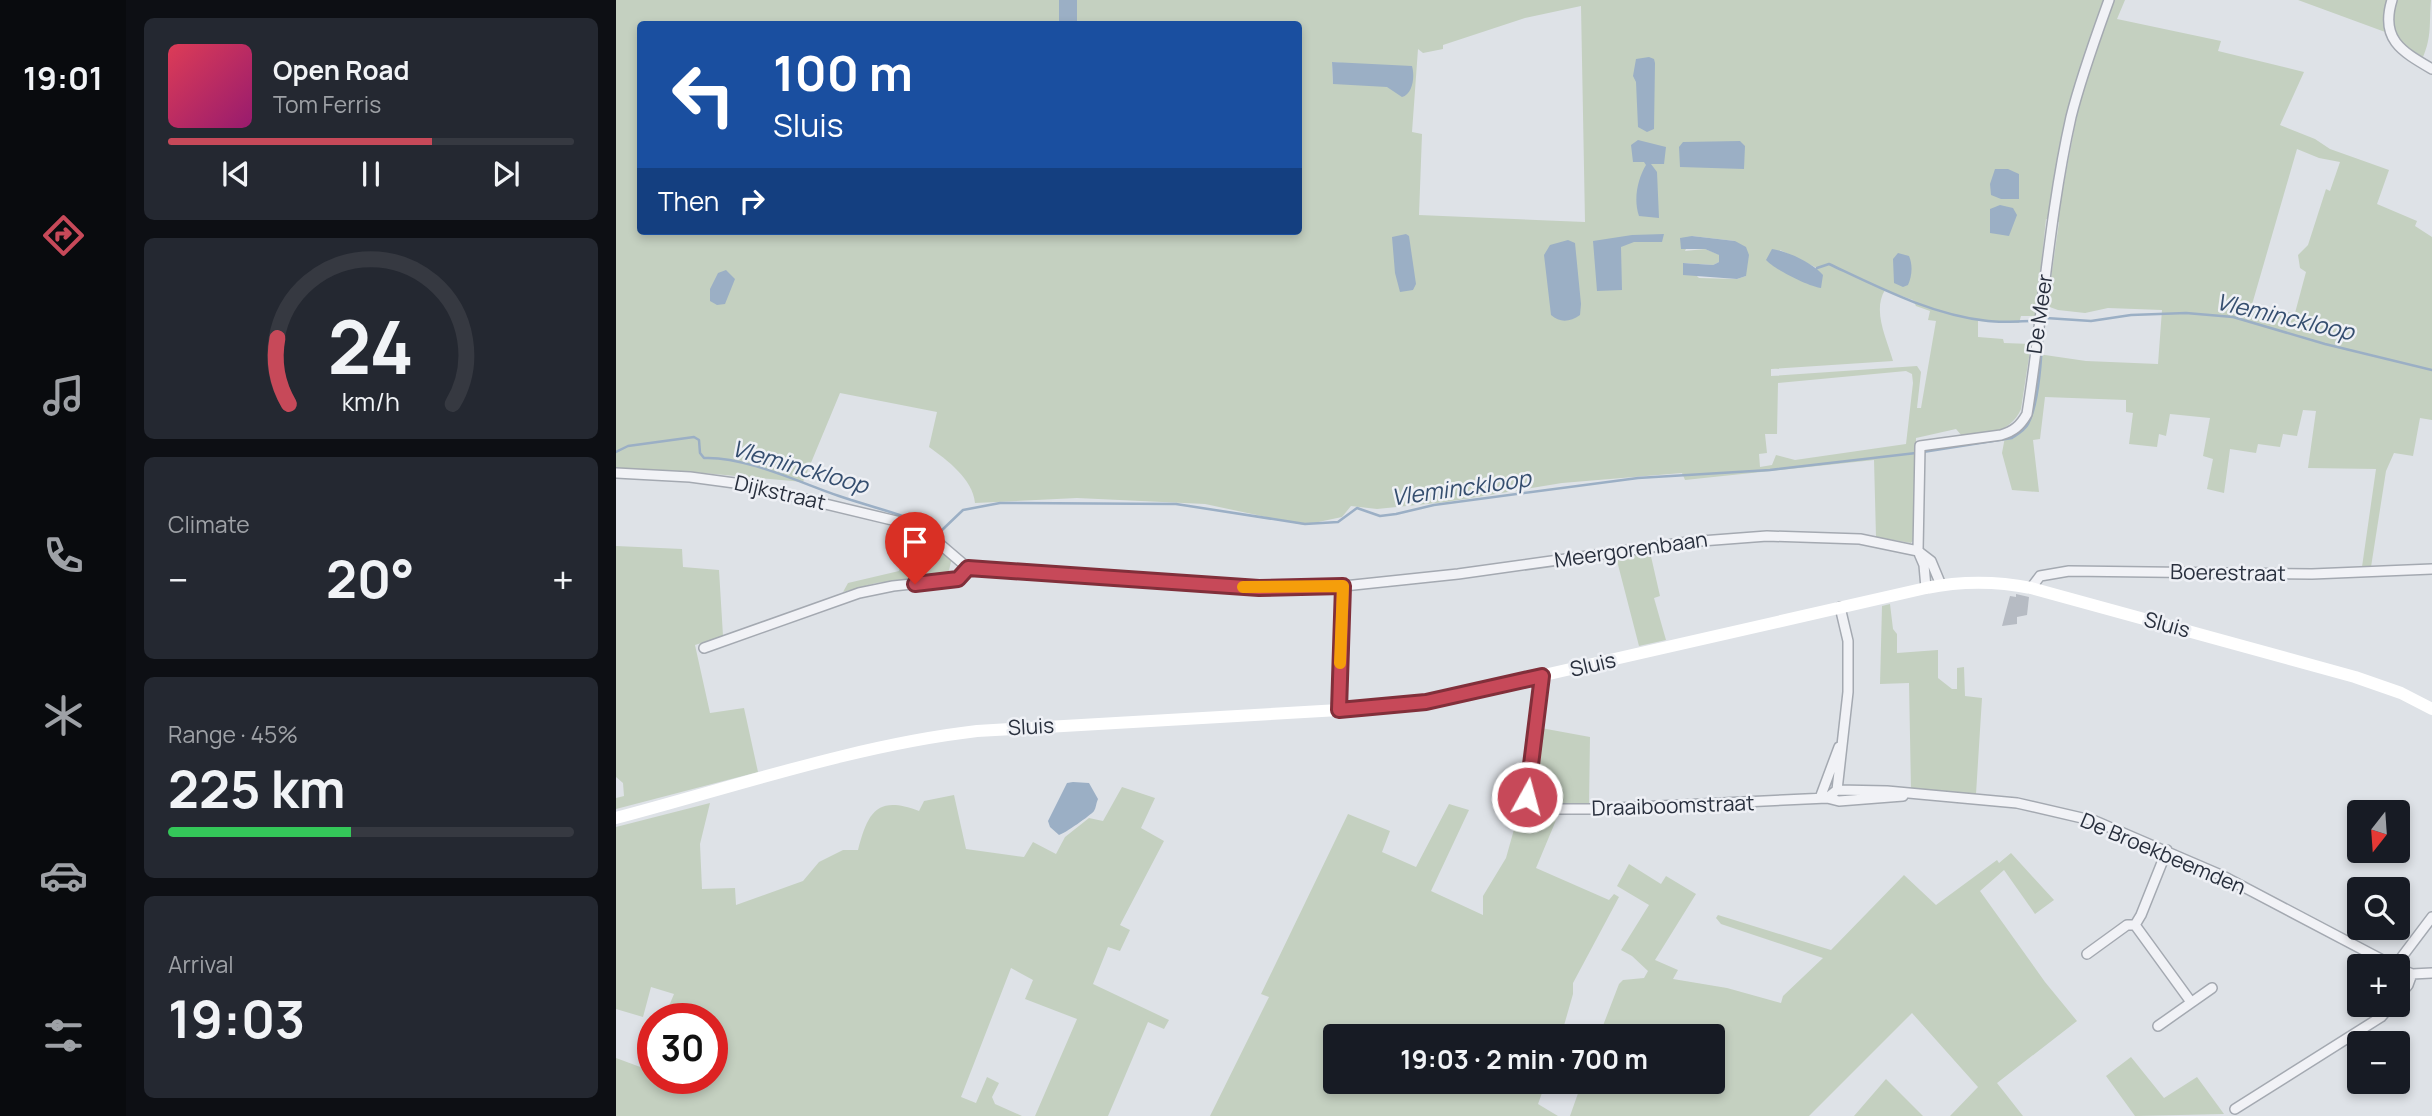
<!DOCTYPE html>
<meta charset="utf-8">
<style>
body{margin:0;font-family:Manrope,sans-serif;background:#242831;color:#f1f3f6;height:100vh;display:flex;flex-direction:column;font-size:26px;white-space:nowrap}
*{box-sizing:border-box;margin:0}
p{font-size:23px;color:#9ea1a6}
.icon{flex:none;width:38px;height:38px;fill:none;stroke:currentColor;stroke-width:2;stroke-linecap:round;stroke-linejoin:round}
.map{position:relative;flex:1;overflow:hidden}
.sheet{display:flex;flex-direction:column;gap:18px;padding:18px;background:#0d0f14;width:490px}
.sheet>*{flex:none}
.top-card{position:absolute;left:21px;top:21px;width:665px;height:214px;border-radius:7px;box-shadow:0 4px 10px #0003;background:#1a4fa0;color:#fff;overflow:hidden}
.needle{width:46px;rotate:197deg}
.fabs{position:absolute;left:1731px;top:800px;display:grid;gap:14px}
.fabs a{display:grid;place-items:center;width:63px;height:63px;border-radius:7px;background:#171b24;box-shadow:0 4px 10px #0003;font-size:35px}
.speed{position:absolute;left:21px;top:1003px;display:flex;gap:14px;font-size:35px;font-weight:700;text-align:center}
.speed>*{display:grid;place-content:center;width:91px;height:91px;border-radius:50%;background:#171b24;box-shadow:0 4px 10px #0003;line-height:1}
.speed .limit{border:10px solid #d22;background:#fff;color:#111}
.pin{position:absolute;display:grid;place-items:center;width:60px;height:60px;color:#fff;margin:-72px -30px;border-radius:50% 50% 50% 0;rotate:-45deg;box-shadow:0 0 7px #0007}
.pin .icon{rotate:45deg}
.me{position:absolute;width:77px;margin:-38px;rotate:7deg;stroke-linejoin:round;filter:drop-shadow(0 0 5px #0008)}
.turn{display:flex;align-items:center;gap:24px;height:147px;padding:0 21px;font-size:32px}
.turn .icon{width:91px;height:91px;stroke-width:2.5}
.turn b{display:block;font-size:49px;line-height:60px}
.then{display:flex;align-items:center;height:66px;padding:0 21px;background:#0003;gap:14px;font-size:26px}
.big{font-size:52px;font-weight:700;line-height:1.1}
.sheet .widget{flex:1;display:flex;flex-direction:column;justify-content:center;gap:10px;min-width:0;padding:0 24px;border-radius:10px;background:#242831}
.sheet .dial{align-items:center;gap:0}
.dial svg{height:182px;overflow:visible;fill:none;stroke:#363941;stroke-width:7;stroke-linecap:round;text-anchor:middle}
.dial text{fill:#f1f3f6;stroke:none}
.song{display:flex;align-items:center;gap:21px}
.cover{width:84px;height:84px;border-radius:10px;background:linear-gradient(135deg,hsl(350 70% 55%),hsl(320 70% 35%))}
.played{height:7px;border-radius:4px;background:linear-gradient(90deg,#c74959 65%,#363941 65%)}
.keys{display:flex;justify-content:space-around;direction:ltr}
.heat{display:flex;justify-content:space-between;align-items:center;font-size:38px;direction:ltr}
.charge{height:10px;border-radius:5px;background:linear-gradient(90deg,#34c759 45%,#363941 0)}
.trip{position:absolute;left:707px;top:1024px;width:402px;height:70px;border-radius:7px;background:#171b24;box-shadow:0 4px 10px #0003;font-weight:700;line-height:70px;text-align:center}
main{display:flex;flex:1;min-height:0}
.tabs{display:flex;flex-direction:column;width:126px;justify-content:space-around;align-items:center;background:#090b0e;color:#9ea1a6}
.tabs .icon{width:49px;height:49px}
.tabs .selected{color:#c74959}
.tabs b{font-size:32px;color:#f1f3f6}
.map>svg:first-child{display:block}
.green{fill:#c4d0c0;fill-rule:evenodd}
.water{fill:#9bafc5}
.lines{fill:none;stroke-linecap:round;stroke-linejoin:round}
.stream{stroke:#9bafc5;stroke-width:2.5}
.building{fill:#b6bbc3}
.street-casing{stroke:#a4a9b1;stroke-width:12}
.street{stroke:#f1f2f6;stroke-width:9}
.secondary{stroke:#fff;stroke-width:12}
.route-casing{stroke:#812f3a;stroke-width:18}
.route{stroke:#c74959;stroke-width:12}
.slow{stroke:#f59e0b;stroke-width:12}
.labels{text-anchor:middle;stroke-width:5;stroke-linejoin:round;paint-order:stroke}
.street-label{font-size:21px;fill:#282f3d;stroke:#eef0f5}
.water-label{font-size:23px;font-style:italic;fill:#354e6f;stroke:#eef0f5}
</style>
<main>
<nav class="tabs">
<b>19:01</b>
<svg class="icon selected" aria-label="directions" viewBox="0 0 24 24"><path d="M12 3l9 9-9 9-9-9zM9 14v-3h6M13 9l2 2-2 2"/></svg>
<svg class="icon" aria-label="music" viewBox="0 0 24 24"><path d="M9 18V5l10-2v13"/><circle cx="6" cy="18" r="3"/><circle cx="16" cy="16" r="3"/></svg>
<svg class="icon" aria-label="phone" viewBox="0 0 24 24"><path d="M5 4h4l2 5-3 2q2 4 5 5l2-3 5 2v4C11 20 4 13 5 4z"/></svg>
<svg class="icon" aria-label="climate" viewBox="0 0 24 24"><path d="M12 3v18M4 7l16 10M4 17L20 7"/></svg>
<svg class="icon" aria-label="car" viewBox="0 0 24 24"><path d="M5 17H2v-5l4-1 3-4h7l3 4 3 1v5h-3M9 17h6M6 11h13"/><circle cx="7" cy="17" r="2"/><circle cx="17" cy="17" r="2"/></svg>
<svg class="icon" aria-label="filters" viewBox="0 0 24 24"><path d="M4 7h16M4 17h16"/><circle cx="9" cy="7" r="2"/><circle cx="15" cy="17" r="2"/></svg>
</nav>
<section class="sheet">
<div class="widget">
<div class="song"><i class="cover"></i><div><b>Open Road</b><p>Tom Ferris</p></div></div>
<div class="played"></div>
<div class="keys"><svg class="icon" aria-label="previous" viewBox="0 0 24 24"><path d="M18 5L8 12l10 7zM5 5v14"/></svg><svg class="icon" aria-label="pause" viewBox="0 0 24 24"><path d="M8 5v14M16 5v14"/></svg><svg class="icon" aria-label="next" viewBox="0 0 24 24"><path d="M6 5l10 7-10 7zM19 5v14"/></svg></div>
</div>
<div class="widget dial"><svg viewBox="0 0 100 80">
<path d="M14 69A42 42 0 1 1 86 69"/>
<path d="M14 69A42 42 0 0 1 9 40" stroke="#c74959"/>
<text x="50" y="56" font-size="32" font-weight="700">24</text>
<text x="50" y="72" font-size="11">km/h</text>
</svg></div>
<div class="widget"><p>Climate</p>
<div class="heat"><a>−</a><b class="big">20°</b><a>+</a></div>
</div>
<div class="widget"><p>Range · 45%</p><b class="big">225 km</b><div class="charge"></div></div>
<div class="widget"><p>Arrival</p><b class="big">19:03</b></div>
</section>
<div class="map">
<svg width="1816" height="1116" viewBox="0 0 1816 1116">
<rect width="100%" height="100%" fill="#dee2e7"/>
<path class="green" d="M0,0H443V24H24V231H682V24H461V0H1488L1451,117L1438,192L1446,193L1468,78L1497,0H1509L1501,19L1605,41L1602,51L1688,72L1664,125L1699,139L1714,149L1773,170L1761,204L1801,221L1799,226L1816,237V420L1804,418L1797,456L1778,453L1770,471L1755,567H1746L1760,469L1692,468L1700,411L1687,410L1681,436L1667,434L1664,447L1642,444L1640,453L1614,449L1608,493L1591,489L1597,459L1587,456L1594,418L1554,414L1550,436L1543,434L1541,447L1513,444L1517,413L1510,412V400L1429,397L1424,439L1417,440L1423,492L1396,490L1386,453L1389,437L1404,427L1422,354L1470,361L1542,364L1546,310L1492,308L1469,313L1442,310L1431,306L1443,222L1430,219L1420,316H1405L1403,323L1362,321V337L1387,339L1388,343L1415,344L1405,409C1394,434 1371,433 1346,436L1340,429L1300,438V537L1295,543L1260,537L1258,460L1069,480L1066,473L946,483L830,502L761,509L735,506L726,517L688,525L589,504L461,498L359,503C357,479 331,460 313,447L321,412L224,393L187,482L64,471L0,468ZM965,6L969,222L803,215L806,134L796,132L802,49L807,53L827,49V45L909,18ZM716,62L770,67L717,84ZM1681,149L1703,158L1724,162L1714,191L1710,189L1692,245L1682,255L1684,268L1690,272L1679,313L1635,308ZM1076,236L1119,241L1130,276L1121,279L1083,278L1067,263L1097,265L1103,262L1104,255L1089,249L1069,251ZM1164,250L1201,268L1189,282C1169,271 1170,272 1164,250ZM1269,290L1297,300L1300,306L1314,311L1312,320L1320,321L1305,408H1301L1305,372L1301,366L1155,376V369L1277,361C1271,339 1256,311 1269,290ZM1290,371L1296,374L1297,383L1290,444L1179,460L1160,455L1156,465L1144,467L1143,454L1151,453L1149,434H1161L1162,383Z
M1682,0H1815C1813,23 1816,36 1807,57L1792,48L1780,36Z
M289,531L305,537L336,557L332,575L260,583L227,592L232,583L283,571Z
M0,546L66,549L67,567L103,570L107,636L79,645L94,713L128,708L142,772L0,809V798L8,796L7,783L0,777Z
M1034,552L1044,596L1038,598L1050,640L1023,646L1000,557Z
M1274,604L1277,629L1281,634V653L1322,650V678L1336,689H1341V668L1348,667L1349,696L1366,698L1360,794L1295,789L1293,683L1264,684L1266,606Z
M925,728L974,737L973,806L926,804L919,798L917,786Z
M506,787L539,798L525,828L548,841L504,925L514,930L504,951L492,947L477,984L553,1020L548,1029L532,1022L492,1116H419L461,1019L409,999L417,980L395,968L345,1097L360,1103L371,1077L383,1083L376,1097L379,1104L406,1116H0V1058L27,1068L37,1046V1078H96V1018H48L58,994L35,987L27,1017L0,1009V827L94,803L84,844L86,889L119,888L120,905L187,881L203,862L227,850H242C252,812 261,795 303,811L308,801L338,795L350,849L408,857L417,842L440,854L449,837L473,818L487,821Z
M833,804L853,810L815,891L867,915V896L890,858L904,808L913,812L943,813L920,868L993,900L998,894L1003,897L957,983V994L945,1036H719V1082H930L922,1104L942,1116H594L653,997L645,994L732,814L774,831L766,852L800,867Z
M1395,853L1438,900L1419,914L1388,870L1364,891L1429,982L1461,1021L1381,1083L1407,1116H1334L1362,1087L1296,1013L1193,1116H954L966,1082H1097V1036H983L1003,984L1007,980L1028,978L1032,971L1016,956L1005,950L1033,905L1001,886L1013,864L1045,884L1050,876L1080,894L1039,960L1062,970L1057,979L1111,988L1165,1003L1167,996L1207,958L1105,924L1100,918L1102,915L1215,950L1288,875L1320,905L1381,860L1383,863Z
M1515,1057L1548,1098L1581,1077L1608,1114L1519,1116L1490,1076Z
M1270,1079L1307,1116H1238Z"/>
<path class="water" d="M443,0H461V24H443Z
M1033,57L1038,59L1039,63L1038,129L1031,132L1022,127L1020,82L1017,76L1020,59Z
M716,62L796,66C799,76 797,94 786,97L771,87L717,84Z
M1022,140L1050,147L1048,164H1035L1041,172L1043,218L1023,216C1017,199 1022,178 1030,165L1028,162H1017L1015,145Z
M1124,141L1129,146L1128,169L1064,167L1063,147L1067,142Z
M1379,169H1392L1403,174V199H1385L1375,195L1374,184Z
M1384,205L1397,208L1401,215L1393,236L1374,233V209Z
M790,234L793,236L800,284L797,290L784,292L779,273L776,237Z
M1048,234L1046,242H1018L1005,247L1006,290L981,291L977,241L1016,235Z
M1076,236L1119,241L1130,247L1133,255L1130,276L1121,279L1067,275V263L1097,265L1103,262V255L1089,249H1065L1064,238Z
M952,240L959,243L965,304L964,315C954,322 944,323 935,315L928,255L934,245Z
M1156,249C1172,251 1198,264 1207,275L1205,288C1193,287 1158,269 1150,260Z
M1282,253L1293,256C1297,265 1296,276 1292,285L1287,287L1278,283L1277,259Z
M110,270L119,279L109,304L101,305L94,301V289L102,273Z
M457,782L473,783L482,799C480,803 480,808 478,811C475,815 448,834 443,835L434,827L432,821L451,783Z"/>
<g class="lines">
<path class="stream" d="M1201,268L1213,264C1264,288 1316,315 1372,321C1387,323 1402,321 1416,321
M1430,318L1475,321L1515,315L1570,313L1617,317L1709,344L1816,370
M1426,335L1429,318
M0,452L12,446L78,437L83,440L84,453L88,458C128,456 185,483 223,496C258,508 292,515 325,531L347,510L384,503L560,504L689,524L722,522L741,508L764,516L780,514L818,505L1022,478L1154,470L1300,453
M1307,452L1396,438C1402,434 1409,430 1412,424C1422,405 1425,363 1426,342"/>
</g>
<path class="building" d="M1400,594L1413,597L1411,615L1401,617V624L1386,626L1394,596L1400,597Z"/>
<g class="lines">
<g class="street-casing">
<path id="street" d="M1776,0C1764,39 1785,51 1816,69
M0,473L74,477L126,484L297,525L311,533L352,568
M352,568L643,588L728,586L842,574L1072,542L1151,536L1244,539L1302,551L1315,561L1325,585
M1310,588L1308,565L1302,551L1304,446L1385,435C1398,431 1404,426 1411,414C1427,315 1433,215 1455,117C1465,77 1479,39 1493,0
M1415,588L1424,576L1453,571L1696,574L1816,569
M88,648L243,593L277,586L342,579L352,568
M926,676L911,797L917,806L929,809H980L1211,798L1221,790L1232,692V641L1224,607
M723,710L728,586
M1221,790L1271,791L1401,803L1479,821L1607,876L1778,966
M1204,798L1223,747
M1211,798L1223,801L1287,796
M1551,850L1525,915L1519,925L1575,1002
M1471,954L1511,925H1519
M1779,966L1816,917
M1782,968L1796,974L1816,973
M1782,997L1792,985L1796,974
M1542,1026L1596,988
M1619,1109L1765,1017L1776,1004"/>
</g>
<use href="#street" class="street"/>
<path class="secondary" d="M0,818C118,787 240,745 361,731L723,710L810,702L1310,588C1345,581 1380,581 1415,588L1739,677L1785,693L1816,709"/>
</g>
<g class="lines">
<g class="route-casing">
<path id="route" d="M299,584L342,579L352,568L643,588L727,586L723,710L810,702L926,676L911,797"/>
</g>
<use href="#route" class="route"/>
<path class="slow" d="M627,587L727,586L724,663"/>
</g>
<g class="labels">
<g class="street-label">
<text transform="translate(1424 314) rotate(-82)" y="7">De Meer</text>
<text transform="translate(164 493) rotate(13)" y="7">Dijkstraat</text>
<text transform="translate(1015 550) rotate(-8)" y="7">Meergorenbaan</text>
<text transform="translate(1612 573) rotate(1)" y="7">Boerestraat</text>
<text transform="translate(1551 625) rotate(15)" y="7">Sluis</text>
<text transform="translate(977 665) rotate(-13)" y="7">Sluis</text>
<text transform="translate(415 727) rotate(-3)" y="7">Sluis</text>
<text transform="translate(1057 806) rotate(-2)" y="7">Draaiboomstraat</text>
<text transform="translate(1547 854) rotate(23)" y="7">De Broekbeemden</text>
</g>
<g class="water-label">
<text transform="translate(1669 317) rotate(13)" y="8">Vleminckloop</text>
<text transform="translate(184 467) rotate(16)" y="8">Vleminckloop</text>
<text transform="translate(845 488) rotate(-8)" y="8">Vleminckloop</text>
</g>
</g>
</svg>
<div class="fabs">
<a><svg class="needle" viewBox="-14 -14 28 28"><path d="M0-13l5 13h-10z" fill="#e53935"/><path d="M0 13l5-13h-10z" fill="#9ea1a6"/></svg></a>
<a><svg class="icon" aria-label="search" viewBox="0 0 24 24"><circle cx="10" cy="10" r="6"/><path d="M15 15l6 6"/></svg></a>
<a>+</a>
<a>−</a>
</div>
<div class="speed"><div class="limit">30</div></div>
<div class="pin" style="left:299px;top:584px;background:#d93025"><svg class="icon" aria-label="arrive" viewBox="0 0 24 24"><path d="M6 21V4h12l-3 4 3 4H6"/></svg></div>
<svg class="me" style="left:911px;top:797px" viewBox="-20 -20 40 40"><circle r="17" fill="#c74959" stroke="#fff" stroke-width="3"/><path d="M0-11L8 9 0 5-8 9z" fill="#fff"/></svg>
<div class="trip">19:03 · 2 min · 700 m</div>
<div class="top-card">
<div class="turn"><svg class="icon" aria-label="left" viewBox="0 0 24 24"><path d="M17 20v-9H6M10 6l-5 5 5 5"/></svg><div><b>100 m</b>Sluis</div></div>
<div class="then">Then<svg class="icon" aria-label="right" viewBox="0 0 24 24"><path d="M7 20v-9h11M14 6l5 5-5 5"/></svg></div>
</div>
</div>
</main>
